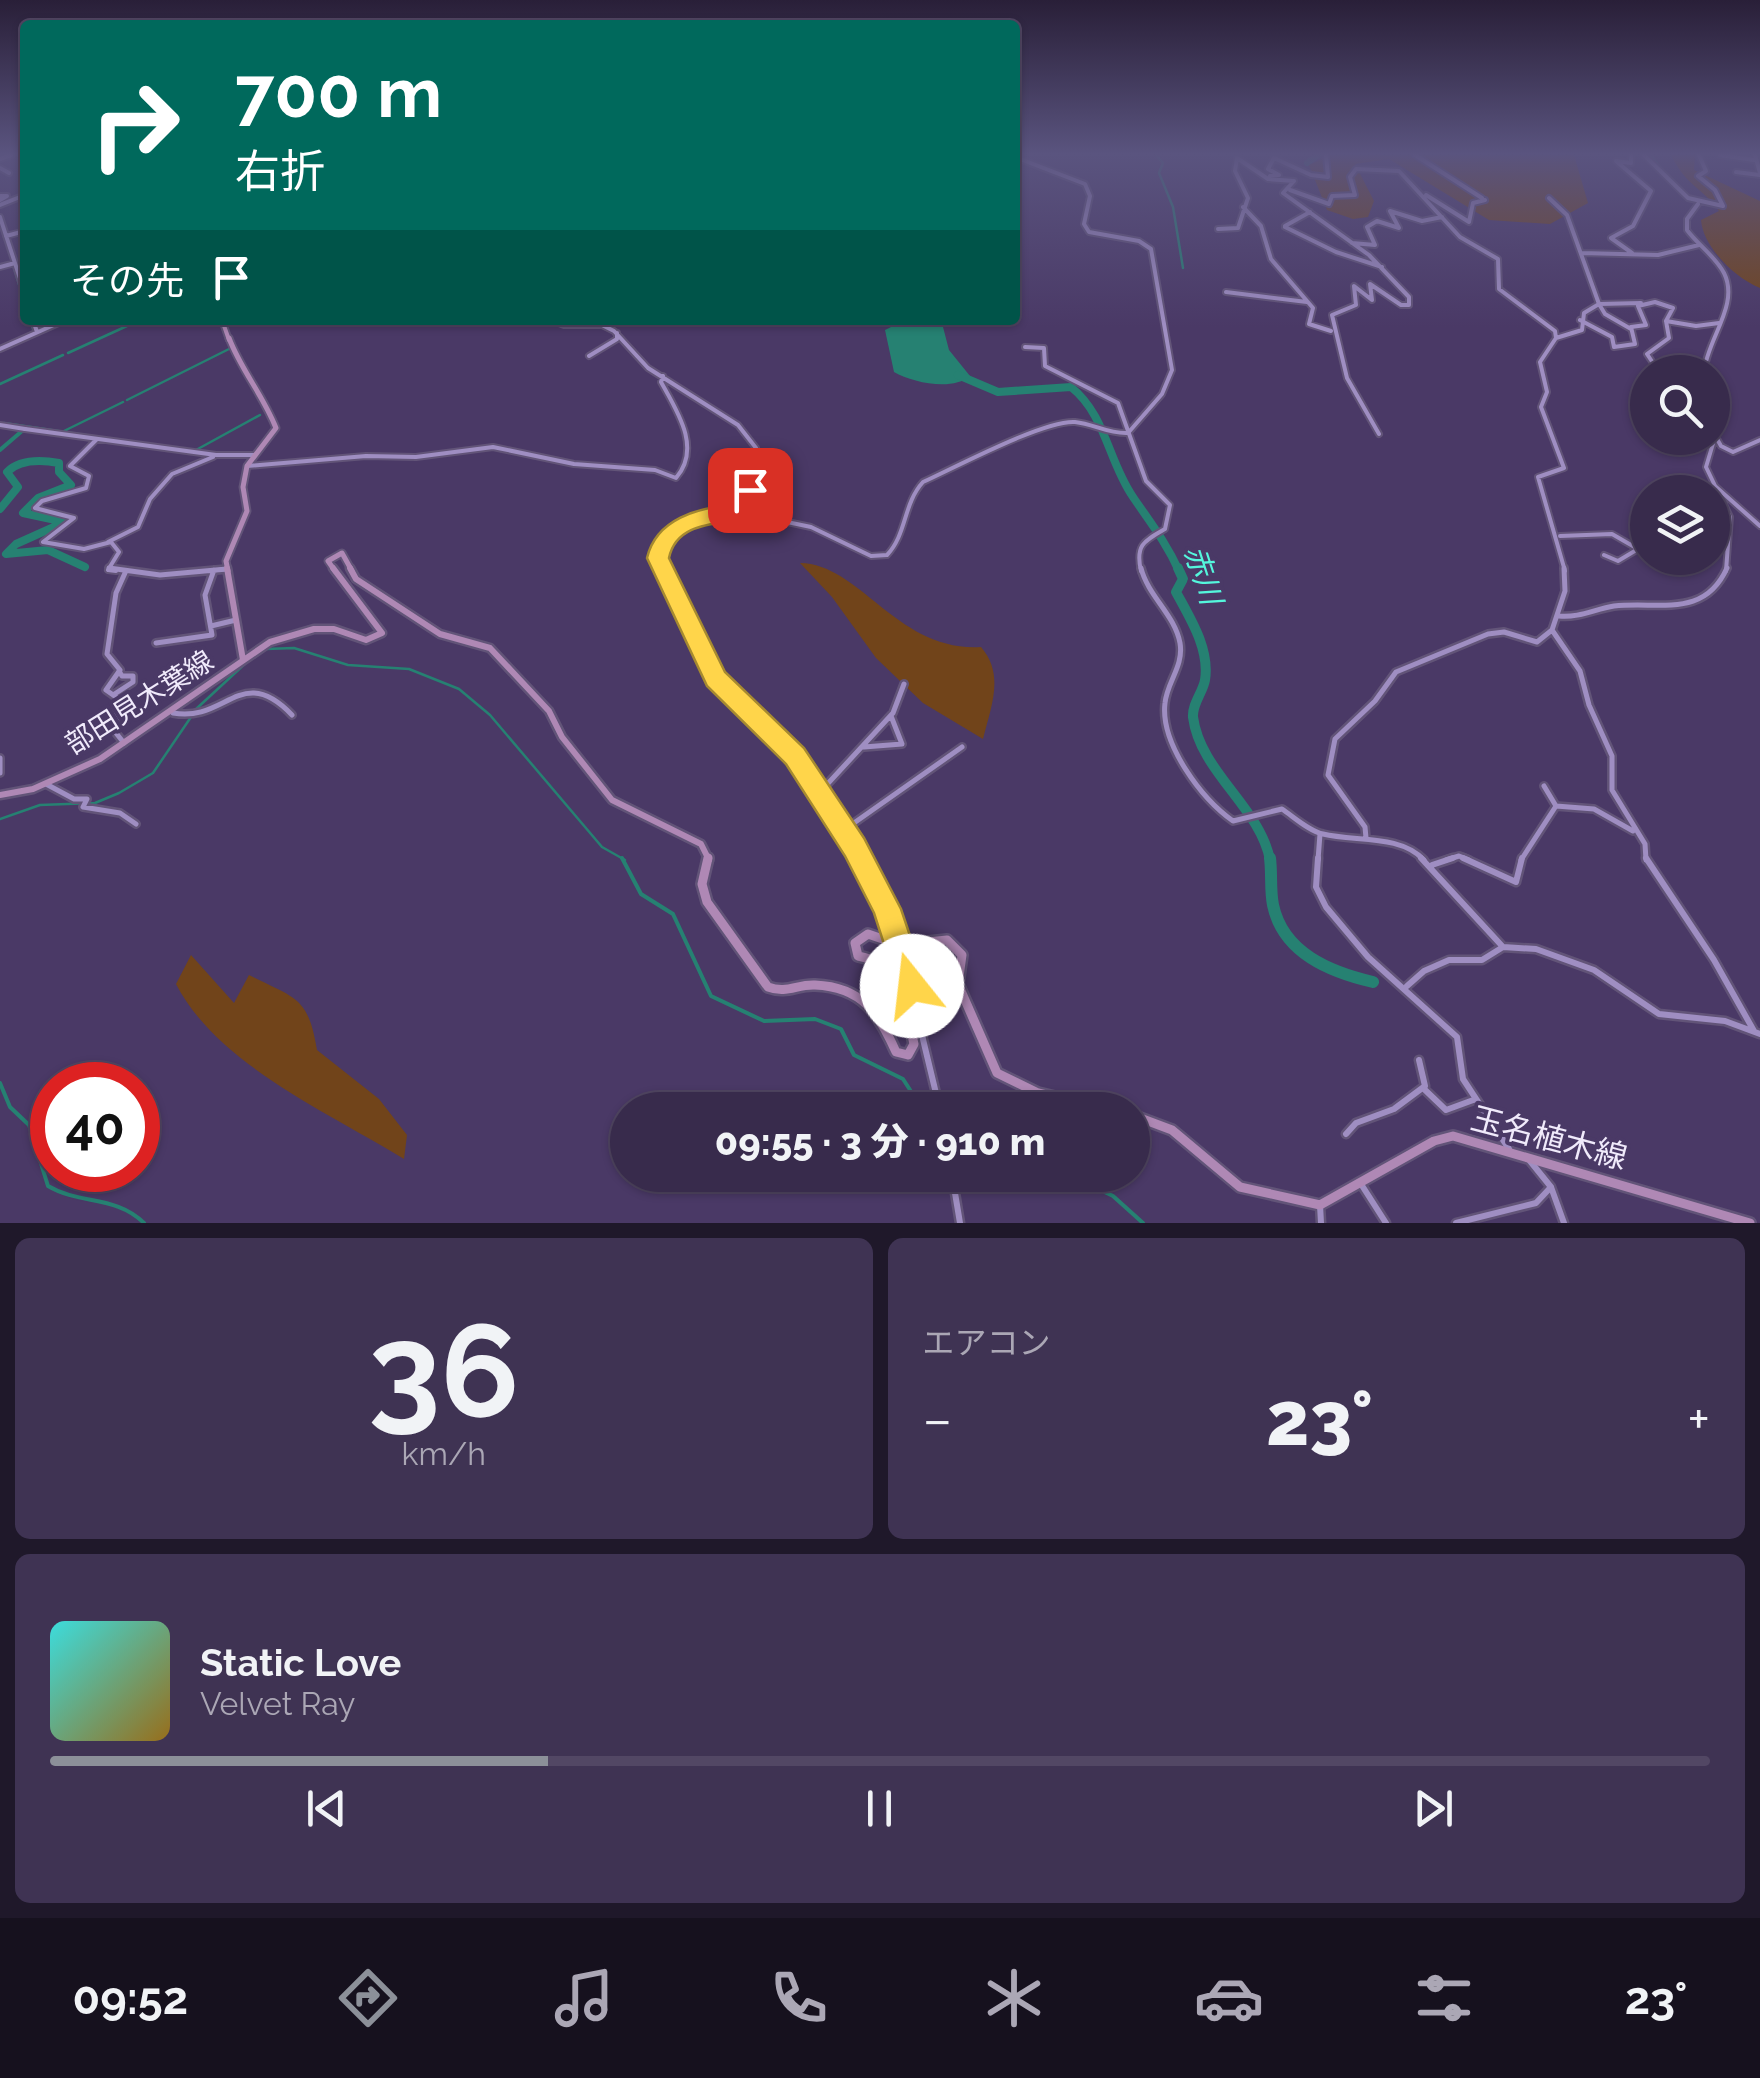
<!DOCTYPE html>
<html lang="ja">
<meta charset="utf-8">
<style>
body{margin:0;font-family:Raleway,"Noto Sans JP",sans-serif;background:#3f3353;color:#f1f3f6;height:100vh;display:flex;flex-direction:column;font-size:38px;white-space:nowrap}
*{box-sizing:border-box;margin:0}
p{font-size:32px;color:#aba7b5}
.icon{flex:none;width:55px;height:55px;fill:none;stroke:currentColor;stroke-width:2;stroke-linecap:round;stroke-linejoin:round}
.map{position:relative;height:1223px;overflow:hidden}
.panel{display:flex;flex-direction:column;gap:15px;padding:15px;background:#1f182a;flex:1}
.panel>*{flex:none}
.banner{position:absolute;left:20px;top:20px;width:1000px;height:305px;border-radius:10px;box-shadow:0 2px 8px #0004,0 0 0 2px #524764;background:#00695c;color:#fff;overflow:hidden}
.controls{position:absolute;left:1630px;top:355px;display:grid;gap:20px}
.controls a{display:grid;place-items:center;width:100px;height:100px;border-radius:50%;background:#382b4c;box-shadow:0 2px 8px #0004,0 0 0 2px #524764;font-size:50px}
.speed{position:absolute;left:30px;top:1062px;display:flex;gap:20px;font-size:50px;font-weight:700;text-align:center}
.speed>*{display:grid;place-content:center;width:130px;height:130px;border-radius:50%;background:#382b4c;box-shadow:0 2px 8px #0004,0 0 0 2px #524764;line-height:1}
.speed .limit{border:15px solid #d22;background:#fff;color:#111}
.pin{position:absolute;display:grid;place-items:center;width:85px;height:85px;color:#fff;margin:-42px;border-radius:20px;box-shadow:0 5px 15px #0006}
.me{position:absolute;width:110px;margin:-55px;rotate:344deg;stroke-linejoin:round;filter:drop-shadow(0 0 8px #0008)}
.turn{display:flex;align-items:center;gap:35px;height:210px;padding:0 50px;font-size:45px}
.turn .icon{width:130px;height:130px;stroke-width:2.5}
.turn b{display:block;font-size:70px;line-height:85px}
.then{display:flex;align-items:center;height:95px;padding:0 50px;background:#0003;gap:20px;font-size:38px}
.big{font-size:75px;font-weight:800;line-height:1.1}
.panel .tile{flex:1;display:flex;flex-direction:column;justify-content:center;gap:15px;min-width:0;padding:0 35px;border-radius:15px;background:#3f3353}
.panel .dial{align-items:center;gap:0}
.dial b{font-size:130px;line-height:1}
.song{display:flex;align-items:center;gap:30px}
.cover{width:120px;height:120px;border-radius:15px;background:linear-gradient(135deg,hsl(180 70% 55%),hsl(40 70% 35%))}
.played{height:10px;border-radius:5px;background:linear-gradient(90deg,#8c9099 30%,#524764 30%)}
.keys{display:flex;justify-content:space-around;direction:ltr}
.heat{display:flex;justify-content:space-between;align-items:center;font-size:55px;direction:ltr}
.panel .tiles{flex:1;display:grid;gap:15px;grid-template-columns:1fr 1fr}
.tile:last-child{grid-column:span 2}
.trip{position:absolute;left:610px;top:1092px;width:540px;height:100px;border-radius:50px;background:#382b4c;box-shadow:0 2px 8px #0004,0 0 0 2px #524764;font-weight:800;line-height:100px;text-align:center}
.tab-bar{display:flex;height:160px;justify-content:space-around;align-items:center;background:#16111e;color:#aba7b5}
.tab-bar .icon{width:70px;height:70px}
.tab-bar .active{color:#8c9099}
.tab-bar b{font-size:45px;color:#f1f3f6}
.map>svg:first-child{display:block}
.green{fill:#71441a}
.water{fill:#268172}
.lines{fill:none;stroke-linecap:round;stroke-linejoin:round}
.stream-far1{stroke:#268172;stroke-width:2.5}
.stream{stroke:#268172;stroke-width:4}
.canal{stroke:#268172;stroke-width:4}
.river-far3{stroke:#268172;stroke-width:6}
.river-far2{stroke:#268172;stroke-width:8}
.river-far1{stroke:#268172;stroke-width:10}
.river{stroke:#268172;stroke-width:12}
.minor-far2-casing{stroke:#625478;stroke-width:8}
.minor-far1-casing{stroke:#625478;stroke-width:10}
.minor-casing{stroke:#625478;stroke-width:11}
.tertiary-far2-casing{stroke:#625478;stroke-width:8}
.tertiary-far1-casing{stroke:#625478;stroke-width:10}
.tertiary-casing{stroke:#625478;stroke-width:11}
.secondary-far3-casing{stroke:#625478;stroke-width:8}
.secondary-far2-casing{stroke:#625478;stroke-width:9}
.secondary-far1-casing{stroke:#625478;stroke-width:11}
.secondary-casing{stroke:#625478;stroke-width:14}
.minor-far2{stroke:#9f8ec2;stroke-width:4}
.minor-far1{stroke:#9f8ec2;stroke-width:5}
.minor{stroke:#9f8ec2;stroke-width:6}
.tertiary-far2{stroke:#9f8ec2;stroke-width:4}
.tertiary-far1{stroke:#9f8ec2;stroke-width:5}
.tertiary{stroke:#9f8ec2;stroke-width:6}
.secondary-far3{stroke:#af88b5;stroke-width:4}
.secondary-far2{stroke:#af88b5;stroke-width:5}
.secondary-far1{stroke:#af88b5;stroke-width:6}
.secondary{stroke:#af88b5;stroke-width:9}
.route{fill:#ffd54a;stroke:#a68a30;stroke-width:2.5}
.labels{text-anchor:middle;stroke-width:8;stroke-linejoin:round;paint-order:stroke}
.street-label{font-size:28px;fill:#f0eafb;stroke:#4a3966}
.water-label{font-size:30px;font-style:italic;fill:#54f6dc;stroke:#4a3966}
.near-street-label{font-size:32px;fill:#f0eafb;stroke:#4a3966}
</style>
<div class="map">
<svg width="1760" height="1223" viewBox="0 0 1760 1223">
<rect width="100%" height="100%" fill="#4a3966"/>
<path class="green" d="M1330,155H1574L1588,203L1550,224L1489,220L1389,159L1355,164L1374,201L1368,217L1353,219L1327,210L1309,165Z
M1671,155H1695L1694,170L1760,201V288C1735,278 1703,247 1701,220L1719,211C1701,186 1687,187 1671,155Z
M800,563C861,564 897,652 981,647C1005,675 991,706 983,739L923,703L876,658L832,597Z
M191,955L234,1003L249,975C296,999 308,996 317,1050L379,1099L407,1135L404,1159C328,1112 218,1065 176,984Z"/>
<path class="water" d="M903,321L943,327L949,350L970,376C953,391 913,383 894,372L885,330Z"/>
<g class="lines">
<path class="stream-far1" d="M1156,155L1163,163L1159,173L1173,207L1183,268
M1651,155L1668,178
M0,224L12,261
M13,265L25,304
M30,320L34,332
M68,353L140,320
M0,384L63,355
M127,400L229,349
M4,423L119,440
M64,431L123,402
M196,450L260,415
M266,649L294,648L348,665L409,669L459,689L490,715L602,847L625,860
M195,710L248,661
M0,819L40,805L95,803L119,793L153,773L191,717"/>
<path class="stream" d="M622,858L641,894L673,914L711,996L764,1021L815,1019L841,1029L854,1055L903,1079L923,1110
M0,1083L10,1107L29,1125L48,1186C80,1205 116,1195 144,1223
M1069,1175L1113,1196L1143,1223"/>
<path class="canal" d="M0,450L22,431"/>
<path class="river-far3" d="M1307,163L1318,155"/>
<path class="river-far2" d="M958,375L998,392L1071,387C1106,415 1108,461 1133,497C1150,522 1166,542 1179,571
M0,509L18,487L7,472C20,459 42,460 59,463V472L71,485L38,498L23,513L65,522L16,544L6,554L48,550L85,567"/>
<path class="river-far1" d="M1178,568L1183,579L1176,592C1190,618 1210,649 1205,680C1203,692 1192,704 1193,717C1200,772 1260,807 1270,860"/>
<path class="river" d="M1270,858C1272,874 1270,890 1273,905C1283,953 1330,972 1373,982"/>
<g class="minor-far2-casing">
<path id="minor-far2" d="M1415,155L1482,198
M1631,155V163L1616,161L1651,191L1633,226L1611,238L1632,253
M1644,155L1688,198L1723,206L1715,190L1698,176L1706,171L1699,155
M1720,155L1754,160
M1755,155L1760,173
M1237,158L1268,179L1294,181L1283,193L1369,255L1409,297V305H1401L1370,284L1372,300L1354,286L1356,305L1332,315L1347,378L1379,434
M0,159L11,155
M0,168L9,173
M1736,172L1760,175
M1270,176L1279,175L1268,169L1274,158L1311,175L1328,177L1326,155
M1290,190L1329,204L1332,196L1355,195L1350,177L1356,169L1399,171L1460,237L1498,259L1499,289L1555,331L1556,338
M1426,195L1469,222L1473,203L1485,200
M0,196H7L0,200
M1549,198L1567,215L1599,304L1584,313L1582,330L1556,338L1540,362L1547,392L1541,407L1564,468L1538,477L1565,571
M1698,204L1687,219V230C1698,245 1715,256 1724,273C1740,305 1707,339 1704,372
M0,205L25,195
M1243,207L1261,226L1271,259L1313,308L1309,324L1331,331
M0,217L25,294
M1285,226L1310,212
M1285,227L1336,252L1382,267
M1218,229L1238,228L1248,198L1235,171L1237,158
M6,236L25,231
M1352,243L1375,245L1367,227L1377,221L1399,228L1390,211L1422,221L1442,217
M1582,253L1658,255L1699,245
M0,267L15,263
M1226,292L1307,302
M1599,304L1641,303
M1599,304L1605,314L1631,329
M33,320L37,332
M551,320L564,325H602L614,331L648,368L738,425L756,448L762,465L743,512
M1580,320L1612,337L1614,347L1635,344L1631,327L1646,325L1638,306L1655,302L1673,308L1666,321
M1666,321L1696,326L1719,323
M1025,347L1044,348L1045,366L1118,403L1146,481L1170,505L1165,529C1144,541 1135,545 1141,571
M0,349L65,320
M589,356L617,339V333
M1659,372L1647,354L1669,338L1666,321
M1712,391L1720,420L1706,467L1730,517L1726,571
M25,429L216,455H254
M1712,430L1721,446L1733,452L1760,440
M97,439L70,466L89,476L86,488L42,501L35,508L74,518L43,542L84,549L111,542L119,552L108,570L116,571
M247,466L366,456L416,457L493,447L574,464L655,470L676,478C702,448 677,411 661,382L663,376
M1715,486L1760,526
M1560,536L1612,534L1638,549L1618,561L1604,555
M108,542L138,527L150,499L172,474L213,457
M208,571L227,569"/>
</g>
<g class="minor-far1-casing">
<path id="minor-far1" d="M109,568L160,575L227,569
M1141,568C1148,596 1175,615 1180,643C1184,666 1167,682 1165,703C1160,744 1202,799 1233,821L1282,809C1294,817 1309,831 1323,834C1355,842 1400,834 1424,860
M1564,568L1565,591L1552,630L1580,671L1589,705L1612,756V790L1645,844L1646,860
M1559,616C1579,618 1595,609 1614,606C1659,601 1704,619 1727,568
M211,626L236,620
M156,643L212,635L205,595L214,570
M113,695L133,682V676H122L119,671
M173,713C226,723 241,662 292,715
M124,743L112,728L117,718L116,697L106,690L120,670L107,654L116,593L125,573
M864,747L902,744L891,716
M0,758V773
M46,784L74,799H87L83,807L120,813L136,824
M1544,786L1556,806L1594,809L1633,831
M821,791L893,713L904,684
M844,830L962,747
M1366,838L1365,827L1328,775L1335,739L1375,701L1396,672L1488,634L1504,632L1537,642L1552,630
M1318,860L1320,834
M1446,860L1459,856L1469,860
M1521,860L1556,806"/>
</g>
<g class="minor-casing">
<path id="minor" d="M1318,858L1316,887L1326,907L1368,957L1457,1037L1463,1079L1509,1149
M1421,858L1503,947
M1463,858L1516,882L1522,858
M1646,858L1714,960L1754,1031
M1432,865L1453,858
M1407,986L1424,971L1449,960H1482L1503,947L1536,949L1594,970L1659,1014L1725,1021L1760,1034
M1423,1088L1446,1110L1476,1099
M1346,1134L1356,1123L1394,1109L1425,1086L1419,1060
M1530,1161L1551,1187L1564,1223
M1361,1184L1386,1223
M1320,1205L1321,1223
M1456,1223L1536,1203L1551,1187"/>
</g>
<g class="tertiary-far2-casing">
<path id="tertiary-far2" d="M0,425L25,429
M664,571L659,548L681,525L735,511L811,527L871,556L887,555C907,534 903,504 923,482C956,467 1044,420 1075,422C1094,424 1108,434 1128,433L1162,394L1172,370L1151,249L1139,241L1089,232L1084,224L1090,196L1085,184L1015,157"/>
</g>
<g class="tertiary-far1-casing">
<path id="tertiary-far1" d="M662,568L712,673L799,761L861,860"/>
</g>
<g class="tertiary-casing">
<path id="tertiary" d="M860,858L908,977L940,1110
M952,1175L960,1223"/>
</g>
<g class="secondary-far3-casing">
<path id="secondary-far3" d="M222,320L229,340"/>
</g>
<g class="secondary-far2-casing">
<path id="secondary-far2" d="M228,571L226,561L247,511L243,487L247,466L276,428C263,395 241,370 229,338
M335,571L328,561L342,553L352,571"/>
</g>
<g class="secondary-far1-casing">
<path id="secondary-far1" d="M227,568L243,660
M350,568L356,579L440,634L490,648L549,711L562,737L612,800L701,844L709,860
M0,795L33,789L100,759L270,642L314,629H334L366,640L382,633L333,568"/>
</g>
<g class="secondary-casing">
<path id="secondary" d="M708,858L702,884L707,902L768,987C787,994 797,984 815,985C863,987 879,1014 896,1052L908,1055L914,1044C903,998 910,967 858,956L855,943L868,934L900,945L947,940L962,955L958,984L997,1073L1038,1093L1110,1110
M1132,1115L1172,1130L1240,1187L1320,1205L1434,1141L1453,1136L1750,1223"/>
</g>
<use href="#minor-far2" class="minor-far2"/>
<use href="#minor-far1" class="minor-far1"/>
<use href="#minor" class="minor"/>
<use href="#tertiary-far2" class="tertiary-far2"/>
<use href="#tertiary-far1" class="tertiary-far1"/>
<use href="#tertiary" class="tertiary"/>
<use href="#secondary-far3" class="secondary-far3"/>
<use href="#secondary-far2" class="secondary-far2"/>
<use href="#secondary-far1" class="secondary-far1"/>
<use href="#secondary" class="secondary"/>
</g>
<linearGradient id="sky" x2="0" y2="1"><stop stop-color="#291f38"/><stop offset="0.47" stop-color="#5a547f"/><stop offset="1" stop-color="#5a547f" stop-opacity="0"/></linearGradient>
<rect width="1760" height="327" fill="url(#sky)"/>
<path class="route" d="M750,483L761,490L751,517C721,525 677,520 669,558L725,672L804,748L864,838L901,909L927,986L922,997L912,1002L901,997L874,913L845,856L786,764L707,686L647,558C656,519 698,507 735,505L743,486Z"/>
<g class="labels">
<g class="street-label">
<text transform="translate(139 702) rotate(-32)" y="10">部田見木葉線</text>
</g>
<g class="water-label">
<text transform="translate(1203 575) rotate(72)" y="10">赤川</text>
</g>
<g class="near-street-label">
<text transform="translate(1549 1138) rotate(15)" y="11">玉名植木線</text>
</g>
</g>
</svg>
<div class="controls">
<a><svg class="icon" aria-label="search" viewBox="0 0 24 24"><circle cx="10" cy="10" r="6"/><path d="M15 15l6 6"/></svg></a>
<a><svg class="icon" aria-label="layers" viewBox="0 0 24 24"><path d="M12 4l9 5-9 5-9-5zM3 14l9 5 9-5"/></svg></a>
</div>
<div class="speed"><div class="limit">40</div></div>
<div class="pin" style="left:750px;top:490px;background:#d93025"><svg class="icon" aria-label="arrive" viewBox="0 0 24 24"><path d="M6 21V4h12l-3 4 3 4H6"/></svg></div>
<svg class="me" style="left:912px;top:986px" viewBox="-20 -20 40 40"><circle r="19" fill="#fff"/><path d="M0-13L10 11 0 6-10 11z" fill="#ffd54a"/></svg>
<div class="trip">09:55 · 3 分 · 910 m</div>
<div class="banner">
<div class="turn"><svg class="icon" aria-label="right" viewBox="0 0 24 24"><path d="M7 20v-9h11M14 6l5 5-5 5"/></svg><div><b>700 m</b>右折</div></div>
<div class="then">その先<svg class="icon" aria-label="arrive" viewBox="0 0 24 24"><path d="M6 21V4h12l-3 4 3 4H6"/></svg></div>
</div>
</div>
<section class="panel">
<div class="tiles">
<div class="tile dial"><b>36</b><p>km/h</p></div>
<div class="tile"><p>エアコン</p>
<div class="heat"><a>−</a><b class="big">23°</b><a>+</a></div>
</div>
<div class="tile">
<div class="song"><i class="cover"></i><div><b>Static Love</b><p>Velvet Ray</p></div></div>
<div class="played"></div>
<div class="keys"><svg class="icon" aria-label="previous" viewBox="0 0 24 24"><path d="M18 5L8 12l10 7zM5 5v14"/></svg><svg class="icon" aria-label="pause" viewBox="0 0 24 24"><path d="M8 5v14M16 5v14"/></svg><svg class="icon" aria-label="next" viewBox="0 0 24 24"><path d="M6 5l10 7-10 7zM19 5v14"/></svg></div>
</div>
</div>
</section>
<nav class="tab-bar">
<b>09:52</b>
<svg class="icon active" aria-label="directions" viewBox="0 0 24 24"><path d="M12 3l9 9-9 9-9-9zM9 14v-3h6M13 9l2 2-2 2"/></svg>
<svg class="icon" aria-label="music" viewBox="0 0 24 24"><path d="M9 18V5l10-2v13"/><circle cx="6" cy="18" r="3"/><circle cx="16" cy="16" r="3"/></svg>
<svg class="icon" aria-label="phone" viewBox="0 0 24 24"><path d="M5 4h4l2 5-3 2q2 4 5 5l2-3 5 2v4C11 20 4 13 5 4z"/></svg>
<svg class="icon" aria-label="climate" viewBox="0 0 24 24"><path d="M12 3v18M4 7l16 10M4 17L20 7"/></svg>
<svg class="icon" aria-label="car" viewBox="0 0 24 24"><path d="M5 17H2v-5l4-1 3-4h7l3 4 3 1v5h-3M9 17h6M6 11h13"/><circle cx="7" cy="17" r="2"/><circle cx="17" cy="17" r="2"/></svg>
<svg class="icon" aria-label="filters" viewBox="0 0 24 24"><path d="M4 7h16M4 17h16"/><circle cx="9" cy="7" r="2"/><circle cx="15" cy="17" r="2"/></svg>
<b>23°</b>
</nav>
